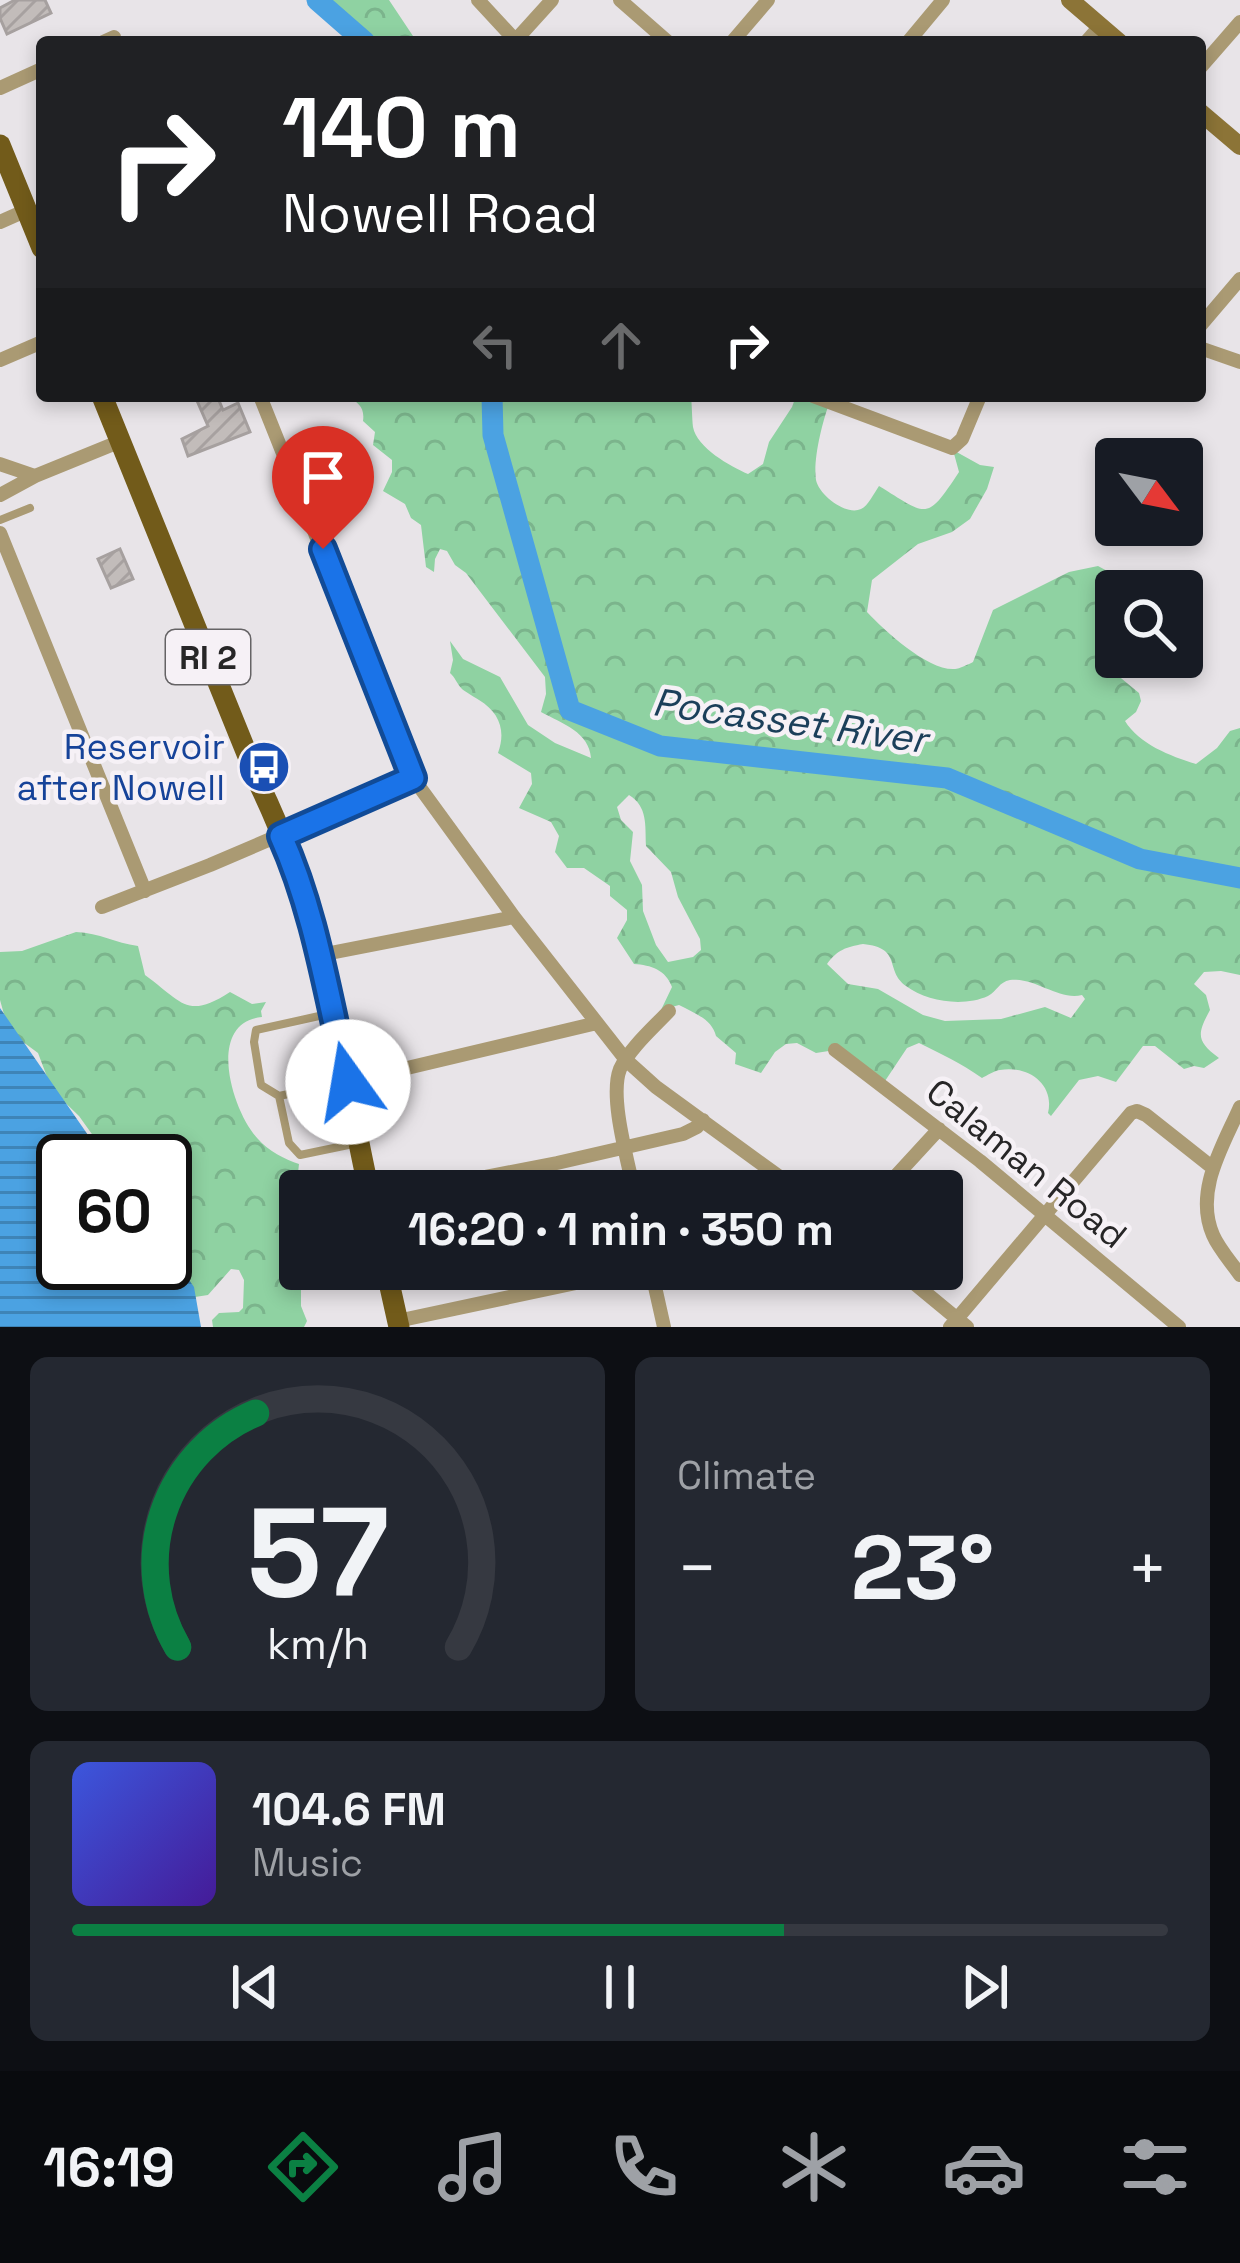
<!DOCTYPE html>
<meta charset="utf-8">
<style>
body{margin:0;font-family:"Space Grotesk",sans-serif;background:#242831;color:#f1f3f6;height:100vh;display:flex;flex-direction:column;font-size:45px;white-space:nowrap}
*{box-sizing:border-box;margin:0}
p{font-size:39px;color:#9ea1a6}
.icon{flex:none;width:66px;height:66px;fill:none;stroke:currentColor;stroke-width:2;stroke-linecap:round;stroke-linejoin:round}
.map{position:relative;height:1327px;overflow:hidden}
.side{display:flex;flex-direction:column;gap:30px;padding:30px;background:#0d0f14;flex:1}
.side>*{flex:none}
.top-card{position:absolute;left:36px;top:36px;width:1170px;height:366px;border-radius:12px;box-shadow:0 6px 18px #0003;background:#202124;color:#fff;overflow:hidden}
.needle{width:78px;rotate:122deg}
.fabs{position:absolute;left:1095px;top:438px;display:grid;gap:24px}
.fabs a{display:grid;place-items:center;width:108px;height:108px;border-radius:12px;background:#171b24;box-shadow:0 6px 18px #0003;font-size:60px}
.speed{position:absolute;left:36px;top:1134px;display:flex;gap:24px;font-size:60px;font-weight:700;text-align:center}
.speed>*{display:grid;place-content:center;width:156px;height:156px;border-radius:50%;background:#171b24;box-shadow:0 6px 18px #0003;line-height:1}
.speed .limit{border:6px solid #111;border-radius:18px;background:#fff;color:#111}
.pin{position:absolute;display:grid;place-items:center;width:102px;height:102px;color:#fff;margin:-123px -51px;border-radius:50% 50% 50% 0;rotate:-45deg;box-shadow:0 0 12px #0007}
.pin .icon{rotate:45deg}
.me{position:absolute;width:132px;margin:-66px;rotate:347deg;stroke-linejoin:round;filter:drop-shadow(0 0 9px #0008)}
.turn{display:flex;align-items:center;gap:42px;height:252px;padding:0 48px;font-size:54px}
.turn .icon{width:156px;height:156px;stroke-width:2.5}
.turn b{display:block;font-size:84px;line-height:102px}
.lanes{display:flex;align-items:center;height:114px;padding:0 48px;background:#0003;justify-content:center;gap:60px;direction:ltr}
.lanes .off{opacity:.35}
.big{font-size:90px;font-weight:700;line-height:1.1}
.side .tile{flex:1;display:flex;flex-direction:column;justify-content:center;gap:18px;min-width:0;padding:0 42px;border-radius:18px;background:#242831}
.side .dial{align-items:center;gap:0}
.dial svg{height:312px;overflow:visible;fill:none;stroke:#363941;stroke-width:7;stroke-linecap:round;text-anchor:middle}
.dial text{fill:#f1f3f6;stroke:none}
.song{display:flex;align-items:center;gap:36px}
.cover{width:144px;height:144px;border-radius:18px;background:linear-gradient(135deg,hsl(230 70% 55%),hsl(260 70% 35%))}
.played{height:12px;border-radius:6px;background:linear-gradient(90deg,#0b8043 65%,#363941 65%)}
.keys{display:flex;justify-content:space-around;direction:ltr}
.heat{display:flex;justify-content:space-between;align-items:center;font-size:66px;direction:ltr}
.side .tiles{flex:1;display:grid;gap:30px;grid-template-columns:1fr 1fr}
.tile:last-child{grid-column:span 2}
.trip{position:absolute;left:279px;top:1170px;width:684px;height:120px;border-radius:12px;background:#171b24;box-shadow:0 6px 18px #0003;font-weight:700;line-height:120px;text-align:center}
.dock{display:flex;height:192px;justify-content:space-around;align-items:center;background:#090b0e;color:#9ea1a6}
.dock .icon{width:84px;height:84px}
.dock .on{color:#0b8043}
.dock b{font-size:54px;color:#f1f3f6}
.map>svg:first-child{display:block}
.forest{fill:url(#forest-crowns);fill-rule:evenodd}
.water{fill:url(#water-rules)}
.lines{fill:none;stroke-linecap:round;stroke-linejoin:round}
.river{stroke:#4ba2e2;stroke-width:21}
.building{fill:url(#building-hatch);stroke:#a6a09f;stroke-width:3}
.service{stroke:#aa9a73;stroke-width:8}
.minor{stroke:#aa9a73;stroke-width:14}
.secondary{stroke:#8c7437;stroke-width:18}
.primary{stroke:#725b1a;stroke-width:21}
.route-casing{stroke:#114b97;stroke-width:30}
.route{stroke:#1a73e8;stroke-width:21}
.labels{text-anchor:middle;stroke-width:9;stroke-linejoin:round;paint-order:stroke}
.shield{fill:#f6f1f6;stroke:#656365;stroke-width:3}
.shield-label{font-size:33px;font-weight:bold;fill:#272627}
.transit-label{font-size:36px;fill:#164399;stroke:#f6f1f6;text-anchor:end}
.street-label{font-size:36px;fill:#272627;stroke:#f6f1f6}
.water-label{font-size:39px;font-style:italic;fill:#1b3f5a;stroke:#f6f1f6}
</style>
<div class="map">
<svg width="1240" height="1327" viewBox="0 0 1240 1327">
<defs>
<pattern id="forest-crowns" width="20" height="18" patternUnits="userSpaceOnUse" patternTransform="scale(3)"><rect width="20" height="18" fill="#8fd2a2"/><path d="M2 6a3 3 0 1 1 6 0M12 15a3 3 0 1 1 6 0" fill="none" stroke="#7bb48c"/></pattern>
<pattern id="water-rules" width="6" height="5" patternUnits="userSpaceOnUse" patternTransform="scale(3)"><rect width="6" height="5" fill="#4ba2e2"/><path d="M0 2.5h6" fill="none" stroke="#3e84b7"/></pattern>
<pattern id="building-hatch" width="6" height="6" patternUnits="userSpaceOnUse" patternTransform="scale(3)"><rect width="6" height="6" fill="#c2bcba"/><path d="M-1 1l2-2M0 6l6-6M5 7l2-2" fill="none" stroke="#a7a1a0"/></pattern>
</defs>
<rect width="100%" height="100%" fill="#e8e4e8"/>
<path class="forest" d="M331,0H389L417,42H361L347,27Z
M348,396H691C692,406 692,418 693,427C697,448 730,466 748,474L763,464L769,442L792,407L796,396H810L829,404C822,423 813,460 816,480C819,495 846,516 861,509C868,506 874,493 879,486C928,516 926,522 959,472L953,450L980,465L994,467L987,489L970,519L952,532L918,544L872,580L867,612C885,631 928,671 955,669C959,669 969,664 973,662L993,610L1069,572L1098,566L1111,573L1156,584L1169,591H1116V654L1110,669L1139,693L1141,701L1136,712L1125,721C1139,744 1170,756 1196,764L1217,748L1230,731L1240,728V975L1221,971L1204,972L1194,984L1206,995L1210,1010C1197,1034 1196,1041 1219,1058L1204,1068L1194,1066L1184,1069L1155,1046H1143L1116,1082L1098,1076L1079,1080L1051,1116L1048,1113C1055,1084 1028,1065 1000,1070C996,1070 986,1076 982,1078C961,1063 941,1054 919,1043L907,1048L883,1084L835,1050L816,1053L797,1043L786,1044L775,1052L761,1073L735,1064L736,1053L716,1036C712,1019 694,1013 679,1005L661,1010L672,987C666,970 651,965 634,964L617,938L627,920V910L610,896V886L584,868H567L555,852L559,836L551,822L519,808L532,784L531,773L498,753C506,731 500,713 479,700C476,698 464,691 462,689C457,684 455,677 450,673L453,660L450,641L463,659L500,677L528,725L555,743L591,758C589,732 563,724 541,712L546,694L545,677L466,573L455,565L447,551L440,549L435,559L434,572L426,567L421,525L411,518L405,504L383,491L392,472V460L373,445L375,432L363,421C365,407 358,403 348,396ZM629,795C648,807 645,825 646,846L671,872L678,897L700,939L701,950L693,957L668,962L656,945L643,911L642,885L630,861L633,832L621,820L617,807ZM863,944C903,948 884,970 906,986C927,1002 964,1007 988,996C997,991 999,982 1010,980C1035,977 1059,1001 1082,995L1085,999L1071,1018L1045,1007L1001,1019L945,1021L923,1015L878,989L848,984L827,964C837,950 846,947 863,944Z
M76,932C100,933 115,943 138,946L145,975C182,1002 187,1020 230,992L252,1004L266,1002L261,1011L262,1017C205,1022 232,1112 258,1139C267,1150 286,1160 299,1164L296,1191L300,1195V1215L292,1258L301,1279V1306L307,1321L304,1327H213L212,1320L219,1313L239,1312L243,1308L244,1280L239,1270L231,1269L208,1295L195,1297C188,1284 188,1271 182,1258C174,1241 165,1231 165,1211L169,1210L185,1215L192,1206L191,1195L165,1179V1161H137L118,1158L104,1151L79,1116L52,1090L38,1053L15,1036L7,1025L0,1000V952L22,951Z"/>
<path class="water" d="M0,1008L106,1161H63V1263H165V1245L194,1287L201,1327H0Z"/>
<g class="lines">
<path class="river" d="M317,0L365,42
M492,396L493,435L570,710L660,746L947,778L1140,859L1240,878"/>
</g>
<path class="building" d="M15,0H45L51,13L7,34L0,18V8Z
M195,396H217L223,410L238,403L250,432L188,456L182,439L208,426Z
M120,549L133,579L111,588L98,559Z"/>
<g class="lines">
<path class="service" d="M0,520L30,508
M328,1014L256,1030L254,1042L261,1085L279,1096L346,1082
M279,1096L289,1143L300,1155L358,1143"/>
<path class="minor" d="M478,0L515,40
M620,0L668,42
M103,42L114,37L115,42
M514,42L552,0
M732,42L768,0
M908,42L943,0
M1086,42L1100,26
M1200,68L1240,22
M0,88L42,69
M0,222L27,210
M1200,326L1240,279
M1200,348L1240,362
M0,360L42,342
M260,396L413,778L514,917L626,1060L656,1087L799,1191
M813,396L952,448L962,439L980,396
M0,464L35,476
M0,495L35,476L121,441
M0,533L145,891
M102,907L210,865L413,778
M320,955L514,917
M835,1050L980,1161L1179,1327
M348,1082L597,1023
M1240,1107C1223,1146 1194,1191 1213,1235C1219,1249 1231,1262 1240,1275
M413,1191L557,1163L683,1134L697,1127L703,1120
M634,1191C628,1161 609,1097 620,1069C630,1048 653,1028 669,1011
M882,1191L939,1129
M651,1269L664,1327
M897,1269L967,1327
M397,1321L642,1269
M950,1327L1131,1113L1137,1111L1146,1115L1213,1168"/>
<path class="secondary" d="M1070,0L1119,42
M1200,112L1240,146"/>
<path class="primary" d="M0,145L42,248
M102,396L260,786C322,913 339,1054 369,1191
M386,1269L399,1327"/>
</g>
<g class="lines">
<g class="route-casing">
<path id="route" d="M323,549L413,778L281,836C316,914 328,999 348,1082"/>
</g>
<use href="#route" class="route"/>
</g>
<defs>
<g id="bus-disc" transform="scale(2.7)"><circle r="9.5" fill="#1a4fb4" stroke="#f6f1f6"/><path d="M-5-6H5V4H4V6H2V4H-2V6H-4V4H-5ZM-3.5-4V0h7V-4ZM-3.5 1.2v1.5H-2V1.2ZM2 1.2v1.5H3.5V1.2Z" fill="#fff"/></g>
</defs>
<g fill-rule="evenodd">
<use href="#bus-disc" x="264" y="767"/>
</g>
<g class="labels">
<rect class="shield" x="166" y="630" width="84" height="54" rx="9"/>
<g class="shield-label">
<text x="208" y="669">RI 2</text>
</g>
<g class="transit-label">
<text x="225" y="759">Reservoir<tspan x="225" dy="41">after Nowell</tspan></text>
</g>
<g class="street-label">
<text transform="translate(1027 1163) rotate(39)" y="13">Calaman Road</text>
</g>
<g class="water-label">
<text transform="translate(790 720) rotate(8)" y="14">Pocasset River</text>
</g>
</g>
</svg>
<div class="fabs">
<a><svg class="needle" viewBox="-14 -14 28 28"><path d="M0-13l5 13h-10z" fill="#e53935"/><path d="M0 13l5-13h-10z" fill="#9ea1a6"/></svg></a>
<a><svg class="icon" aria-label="search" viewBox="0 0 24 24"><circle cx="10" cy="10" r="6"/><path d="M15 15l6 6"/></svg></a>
</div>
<div class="speed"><div class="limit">60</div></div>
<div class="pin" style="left:323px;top:549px;background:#d93025"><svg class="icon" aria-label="arrive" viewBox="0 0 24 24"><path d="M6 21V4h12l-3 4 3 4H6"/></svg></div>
<svg class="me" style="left:348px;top:1082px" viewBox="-20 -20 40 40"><circle r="19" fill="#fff"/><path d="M0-13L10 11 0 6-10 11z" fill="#1a73e8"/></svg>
<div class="trip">16:20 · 1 min · 350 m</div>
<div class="top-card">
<div class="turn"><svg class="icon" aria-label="right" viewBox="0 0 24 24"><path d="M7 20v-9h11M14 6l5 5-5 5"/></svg><div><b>140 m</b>Nowell Road</div></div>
<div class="lanes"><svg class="icon off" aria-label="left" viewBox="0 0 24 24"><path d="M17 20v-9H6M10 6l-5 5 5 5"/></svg><svg class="icon off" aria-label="ahead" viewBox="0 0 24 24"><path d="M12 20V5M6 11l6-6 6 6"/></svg><svg class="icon" aria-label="right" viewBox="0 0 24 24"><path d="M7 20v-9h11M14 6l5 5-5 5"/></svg></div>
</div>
</div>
<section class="side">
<div class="tiles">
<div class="tile dial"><svg viewBox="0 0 100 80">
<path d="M14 69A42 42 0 1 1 86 69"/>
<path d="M14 69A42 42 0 0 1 34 9" stroke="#0b8043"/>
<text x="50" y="56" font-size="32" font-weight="700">57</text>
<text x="50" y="72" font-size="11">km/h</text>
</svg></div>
<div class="tile"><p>Climate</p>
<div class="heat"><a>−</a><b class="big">23°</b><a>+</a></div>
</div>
<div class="tile">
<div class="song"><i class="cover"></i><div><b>104.6 FM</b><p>Music</p></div></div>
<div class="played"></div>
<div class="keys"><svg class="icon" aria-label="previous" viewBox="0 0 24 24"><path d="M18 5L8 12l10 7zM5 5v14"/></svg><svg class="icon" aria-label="pause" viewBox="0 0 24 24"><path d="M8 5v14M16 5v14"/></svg><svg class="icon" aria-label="next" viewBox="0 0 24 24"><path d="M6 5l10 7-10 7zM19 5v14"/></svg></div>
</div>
</div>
</section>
<nav class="dock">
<b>16:19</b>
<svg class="icon on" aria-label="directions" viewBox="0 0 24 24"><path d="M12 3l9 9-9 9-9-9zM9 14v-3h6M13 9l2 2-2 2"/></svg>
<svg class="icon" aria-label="music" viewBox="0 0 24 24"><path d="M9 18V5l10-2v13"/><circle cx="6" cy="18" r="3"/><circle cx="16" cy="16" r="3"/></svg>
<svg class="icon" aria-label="phone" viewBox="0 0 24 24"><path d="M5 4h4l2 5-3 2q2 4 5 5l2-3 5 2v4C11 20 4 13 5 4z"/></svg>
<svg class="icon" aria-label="climate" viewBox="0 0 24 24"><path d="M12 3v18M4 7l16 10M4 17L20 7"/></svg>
<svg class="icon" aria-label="car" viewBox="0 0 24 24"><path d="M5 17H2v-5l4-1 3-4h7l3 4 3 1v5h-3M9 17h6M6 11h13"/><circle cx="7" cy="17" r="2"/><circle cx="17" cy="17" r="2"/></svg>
<svg class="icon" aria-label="filters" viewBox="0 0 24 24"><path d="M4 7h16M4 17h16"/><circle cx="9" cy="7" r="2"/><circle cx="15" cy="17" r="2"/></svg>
</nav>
